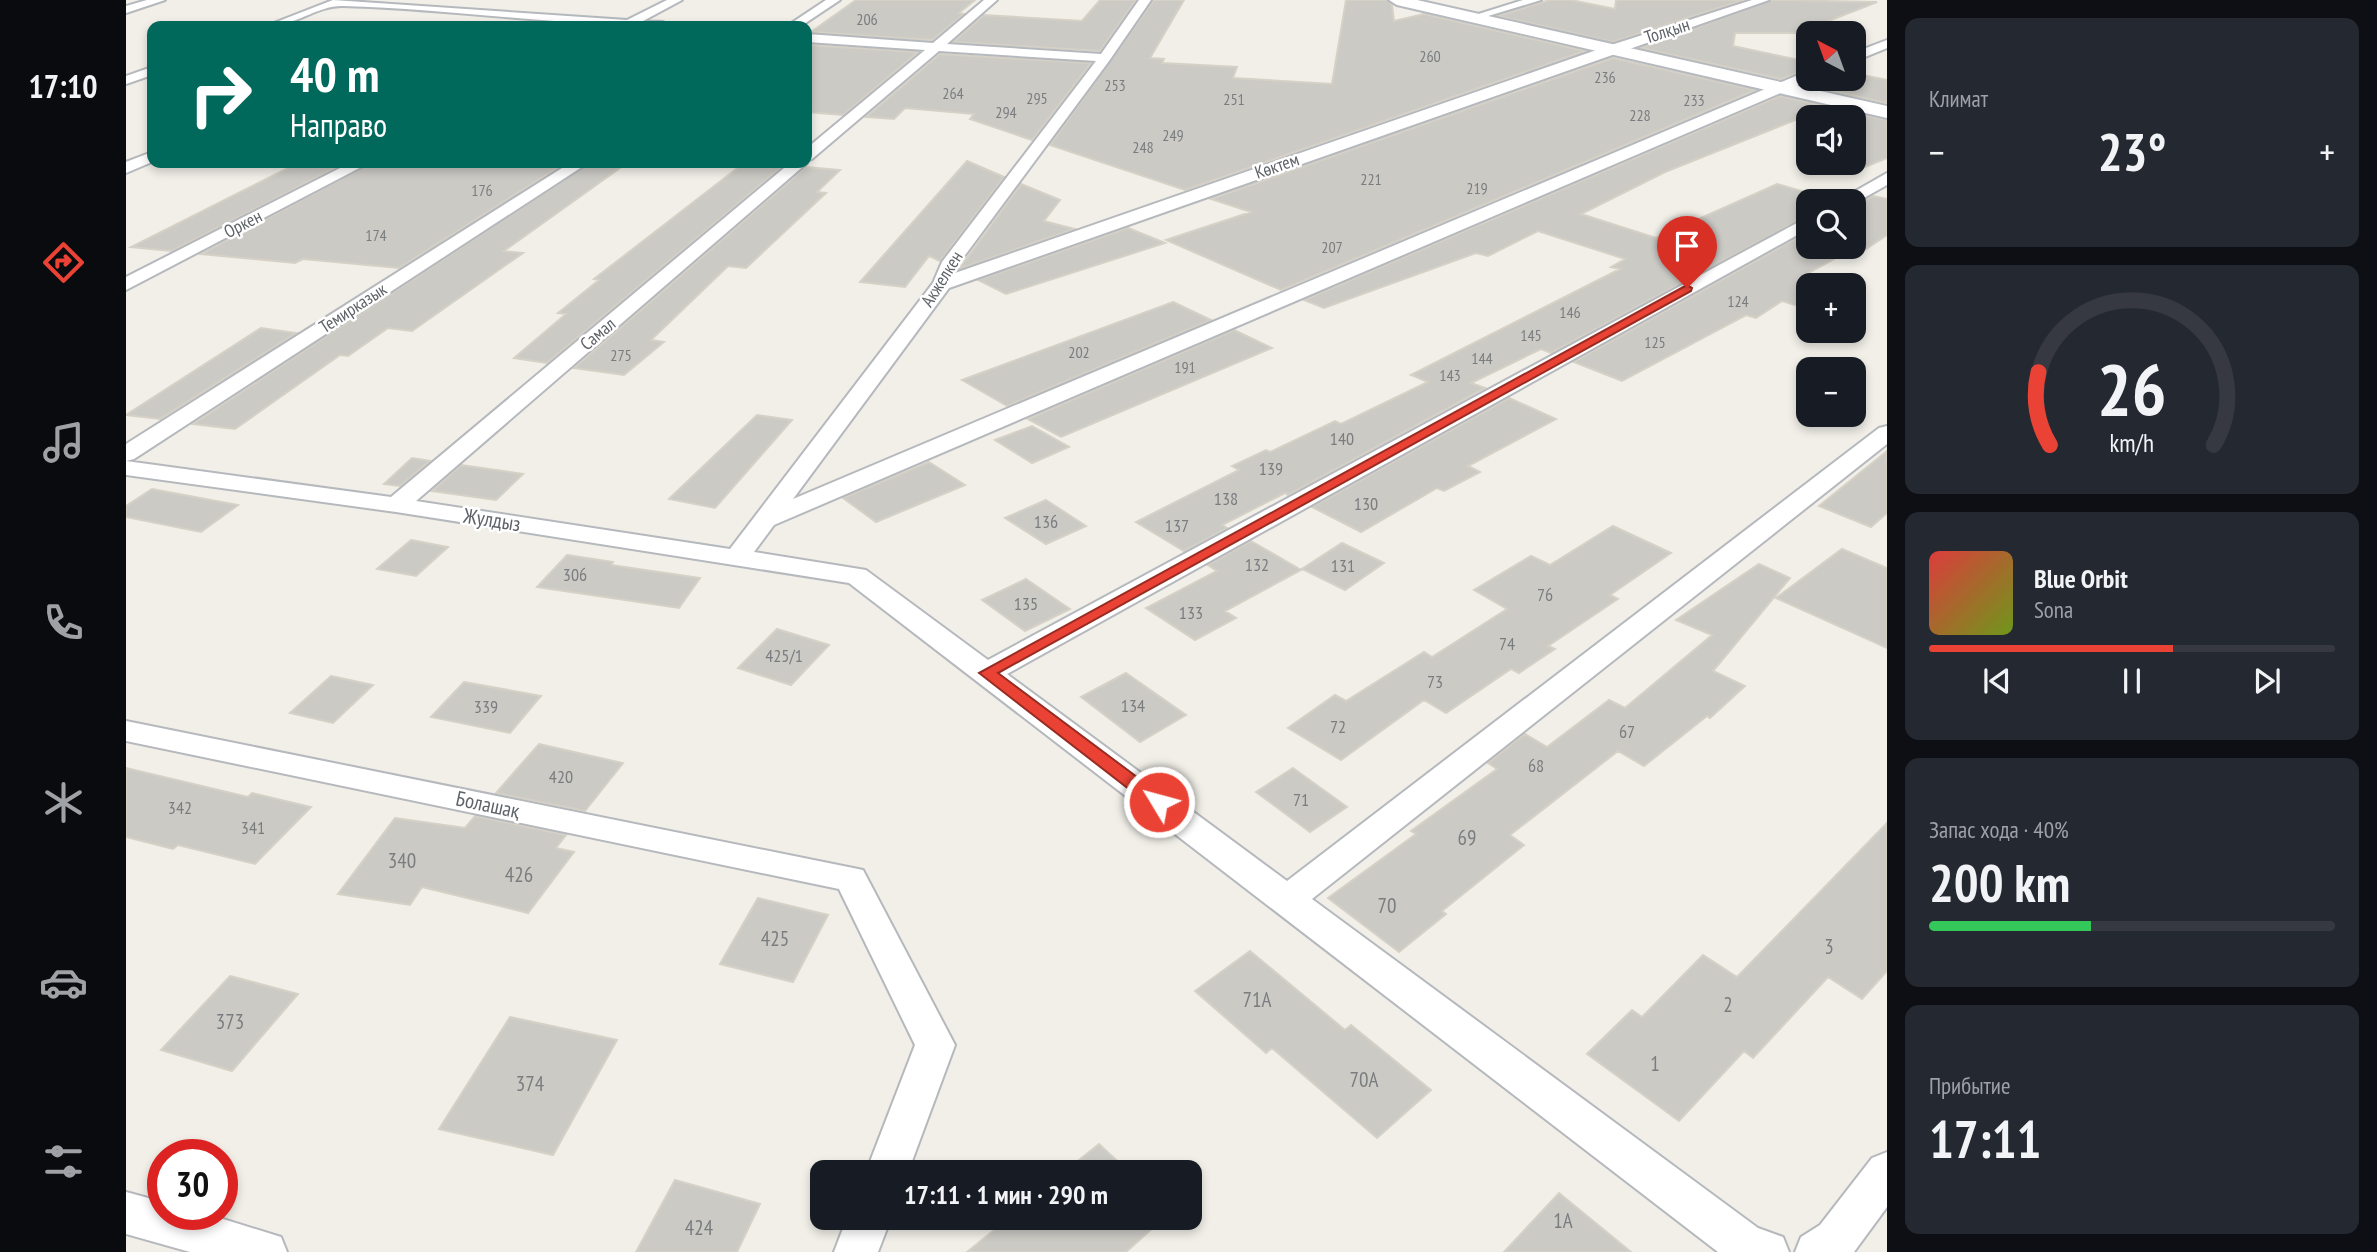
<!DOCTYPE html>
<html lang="ru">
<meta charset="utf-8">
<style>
body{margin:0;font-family:"PT Sans Narrow",sans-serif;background:#242831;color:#f1f3f6;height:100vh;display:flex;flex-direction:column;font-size:26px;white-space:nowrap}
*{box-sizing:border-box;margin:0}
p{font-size:23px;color:#9ea1a6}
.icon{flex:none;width:38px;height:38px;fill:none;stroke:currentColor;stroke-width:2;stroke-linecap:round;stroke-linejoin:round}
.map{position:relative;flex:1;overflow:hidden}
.drawer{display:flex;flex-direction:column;gap:18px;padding:18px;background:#0d0f14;width:490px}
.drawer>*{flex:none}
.guide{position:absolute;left:21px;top:21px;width:665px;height:147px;border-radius:14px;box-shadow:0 4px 10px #0003;background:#00695c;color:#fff;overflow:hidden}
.needle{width:46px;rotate:319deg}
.fabs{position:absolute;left:1670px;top:21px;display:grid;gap:14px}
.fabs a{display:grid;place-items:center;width:70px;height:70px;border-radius:14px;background:#171b24;box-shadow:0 4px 10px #0003;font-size:35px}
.speed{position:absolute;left:21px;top:1139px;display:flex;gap:14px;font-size:35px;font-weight:700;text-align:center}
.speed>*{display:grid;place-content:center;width:91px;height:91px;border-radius:50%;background:#171b24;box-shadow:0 4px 10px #0003;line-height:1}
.speed .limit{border:10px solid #d22;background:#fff;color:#111}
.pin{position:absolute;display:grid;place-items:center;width:60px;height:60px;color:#fff;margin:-72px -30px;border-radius:50% 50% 50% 0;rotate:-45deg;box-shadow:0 0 7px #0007}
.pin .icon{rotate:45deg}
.me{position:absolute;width:77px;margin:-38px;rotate:307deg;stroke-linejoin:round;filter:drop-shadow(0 0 5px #0008)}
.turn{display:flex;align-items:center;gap:24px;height:147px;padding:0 28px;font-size:32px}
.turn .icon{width:91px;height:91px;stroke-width:2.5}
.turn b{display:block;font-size:49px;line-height:60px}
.big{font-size:52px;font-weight:700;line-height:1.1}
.drawer .tile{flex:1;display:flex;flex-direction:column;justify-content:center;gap:10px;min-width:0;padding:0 24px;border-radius:14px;background:#242831}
.drawer .dial{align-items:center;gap:0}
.dial svg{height:182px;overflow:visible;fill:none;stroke:#363941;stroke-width:7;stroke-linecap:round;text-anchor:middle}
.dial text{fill:#f1f3f6;stroke:none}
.song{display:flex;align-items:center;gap:21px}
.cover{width:84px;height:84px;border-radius:10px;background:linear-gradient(135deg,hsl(0 70% 55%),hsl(80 70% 35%))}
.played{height:7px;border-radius:4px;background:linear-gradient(90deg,#ea4335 60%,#363941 60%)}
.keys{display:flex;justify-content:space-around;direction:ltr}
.heat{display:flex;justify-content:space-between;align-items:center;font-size:38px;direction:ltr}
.charge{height:10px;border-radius:5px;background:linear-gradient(90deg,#34c759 40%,#363941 0)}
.trip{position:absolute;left:684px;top:1160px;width:392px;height:70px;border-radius:14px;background:#171b24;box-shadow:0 4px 10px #0003;font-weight:700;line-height:70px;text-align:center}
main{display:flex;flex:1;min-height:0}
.tabs{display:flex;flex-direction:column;width:126px;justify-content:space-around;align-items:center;background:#090b0e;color:#9ea1a6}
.tabs .icon{width:49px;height:49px}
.tabs .current{color:#ea4335}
.tabs b{font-size:32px;color:#f1f3f6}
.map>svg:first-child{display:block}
.building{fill:#cccac5;stroke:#d6d1c6;stroke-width:2}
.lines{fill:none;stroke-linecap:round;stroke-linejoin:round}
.street-casing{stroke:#b5b8bc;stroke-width:4}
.secondary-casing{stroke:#b6babf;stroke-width:4}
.street{fill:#fff;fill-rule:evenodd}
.secondary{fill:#fff;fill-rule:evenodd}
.route{fill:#ea4335;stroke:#982c22;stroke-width:2}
.labels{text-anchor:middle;stroke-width:5;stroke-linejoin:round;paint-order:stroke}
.far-number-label{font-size:16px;fill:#7a7d7f}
.far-street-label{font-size:18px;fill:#5f6368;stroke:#fff}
.number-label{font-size:18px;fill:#7a7d7f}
.street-label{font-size:21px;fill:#5f6368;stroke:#fff}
.near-number-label{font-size:21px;fill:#7a7d7f}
</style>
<main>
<nav class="tabs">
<b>17:10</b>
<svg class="icon current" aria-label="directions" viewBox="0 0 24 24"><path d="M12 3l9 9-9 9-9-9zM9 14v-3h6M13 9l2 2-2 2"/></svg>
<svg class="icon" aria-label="music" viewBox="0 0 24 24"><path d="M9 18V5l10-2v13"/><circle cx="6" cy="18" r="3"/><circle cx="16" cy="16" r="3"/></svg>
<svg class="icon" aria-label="phone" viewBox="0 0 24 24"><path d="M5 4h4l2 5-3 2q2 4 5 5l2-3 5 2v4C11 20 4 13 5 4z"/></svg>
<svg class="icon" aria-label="climate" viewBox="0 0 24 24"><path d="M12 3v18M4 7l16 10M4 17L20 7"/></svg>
<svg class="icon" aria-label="car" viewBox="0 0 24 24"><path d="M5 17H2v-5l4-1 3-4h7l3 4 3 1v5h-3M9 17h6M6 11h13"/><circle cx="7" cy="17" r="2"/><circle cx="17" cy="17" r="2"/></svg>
<svg class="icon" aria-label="filters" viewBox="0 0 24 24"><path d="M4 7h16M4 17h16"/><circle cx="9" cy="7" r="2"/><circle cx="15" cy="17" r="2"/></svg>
</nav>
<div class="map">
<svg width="1761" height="1252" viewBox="0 0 1761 1252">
<rect width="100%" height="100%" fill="#f1efe8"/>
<path class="building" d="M730,0H849L833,13L838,14L806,40L685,32Z
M974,0H1010L974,51L827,42L858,15L956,21Z
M1028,0H1058L1024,58L1038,59L1036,63L1111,67L1107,78L1206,84L1220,0H1261L1266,5L1268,21L1298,14L1459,51L1059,190L924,145Z
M1424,0H1445L1489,9L1490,0H1617L1487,42L1372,16Z
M1646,0L1751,2L1672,33H1609L1607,46L1682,62V69L1655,79L1515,48Z
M681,45L792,52L717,115L681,112Z
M814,54L965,63L906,140L844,119L848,114L779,108L768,119L740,117Z
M1487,58L1629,90L1155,290L1040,240L1125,212L1085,199Z
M1727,73L1761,80V103L1680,85L1689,79H1727Z
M1654,96L1702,107L1539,172L1455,214L1530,238L1651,184L1710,201H1682V215L1425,353L1415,349L1345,383L1359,388L1162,495L1159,493L1096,525L1101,528L1058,551L1010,522L1113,470L1106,466L1140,450L1144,452L1209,421L1215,424L1302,382L1285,375L1494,269L1485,267L1499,259L1412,231L1362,256L1350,253L1198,308L1178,300Z
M1727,113L1761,120V158L1727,172Z
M841,161L878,177L814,261L803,256L779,287L734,282Z
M172,163H219L46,251L5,247Z
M245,163H439L273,268L177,259L169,263L75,254Z
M464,163H501L378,251L397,253L286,331L262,328L222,356L214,355L109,429L67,424Z
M618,163L658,165L421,363L388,358L440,314L432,313L473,280L468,279Z
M680,167L714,170L691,192L700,193L620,268L602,266L525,340L538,342L498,375L448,368Z
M895,184L934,200L918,221L948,229L833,269Z
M1747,196L1761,199V235L1731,255L1721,252L1682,273V309L1656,301L1630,318L1620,315L1496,381L1448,362L1682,232V247H1727V206Z
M1002,228L1039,243L880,294L852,280Z
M1047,302L1085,320L881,406L836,380Z
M135,328L170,333L34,419L0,415Z
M1108,330L1146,348L935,437L902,419Z
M1383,398L1430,419L1342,466L1354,472L1318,491L1311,488L1235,532L1186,507Z
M631,415L666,420L589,508L543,499Z
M906,426L943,447L906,463L869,440Z
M1761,451V513L1745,527L1693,506Z
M286,458L304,461L274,486L258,484Z
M803,462L839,485L750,522L717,498Z
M335,465L397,474L370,500L306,491Z
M26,489L112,505L75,532L0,517V506Z
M920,500L960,526L920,544L879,518Z
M1487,526L1545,553L1484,595L1492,599L1422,646L1429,649L1393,673L1385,669L1320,713L1298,700L1215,760L1162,728L1209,695L1220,701L1298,652L1306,657L1381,609L1348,590L1405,556L1424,565Z
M285,540L322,547L290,576L251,569Z
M1125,541L1175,570L1099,611L1110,618L1069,640L1020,608L1091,571L1082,565Z
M1216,543L1258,563L1219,590L1176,569Z
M1716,549L1761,568V648L1650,598Z
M441,555L487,562L485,565L574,578L553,608L411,587Z
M1633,564L1664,578L1587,671L1619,686L1584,718L1581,716L1518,766L1492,751L1384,835L1398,845L1316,911L1320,914L1273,952L1202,898L1290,834L1285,831L1371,769L1362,763L1399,734L1421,747L1483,700L1499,708L1586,635L1550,620Z
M900,579L944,609L899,631L856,600Z
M651,629L703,645L665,685L612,668Z
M1000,673L1060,715L1014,742L955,697Z
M205,676L247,685L207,723L164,713Z
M338,682L415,696L384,733L305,717Z
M413,744L497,763L459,811L370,793Z
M0,768L122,797L126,793L185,807L129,864L52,845L47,849L0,837Z
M1167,768L1221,807L1184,832L1130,792Z
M349,816L440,835L430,848L448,852L402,913L296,887L284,905L212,894L269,818L339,828Z
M1761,823V971L1736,999L1702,977L1627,1058L1618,1051L1553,1121L1461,1054L1506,1010L1516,1017L1577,955L1611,977Z
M632,898L702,915L667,982L594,964Z
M1124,951L1219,1030L1225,1025L1305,1090L1251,1138L1146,1048L1140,1053L1069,991Z
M104,976L172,994L106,1071L35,1050Z
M384,1017L491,1040L427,1155L313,1129Z
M973,1144L1003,1172H938Z
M549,1180L634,1204L611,1252H510Z
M1433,1193L1505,1252H1378Z
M883,1218H1038L1000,1252H841Z"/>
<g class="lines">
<g class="street-casing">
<path id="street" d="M21,0H39L0,13V6Z
M207,0L501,20L541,0H556L517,21L537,22L543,26C434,26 326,9 217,6C192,5 168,27 140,26Z
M700,0H714L675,26H661Z
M858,0H871L821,44L975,54L1013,0H1025L983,61L831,266L829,273L1482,46L1626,0H1643L823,288L667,499L1677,73L1682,72V79H1687L648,525L628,552L740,570L862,660L1682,217V229L881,674L1161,881L1753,428L1761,426V444L1186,899L1632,1228L1657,1237L1663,1252H1592L723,583L270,512L0,475V444L444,163H462L8,459L0,461L265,497L664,163H681L290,501L604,549L807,283L816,262L970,61L813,51L686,159L681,161V148L799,50L681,42V34L807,43Z
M1397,0H1415L1349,20L1343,17Z
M1761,40V48L1727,62V53Z
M26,67V75L0,84V76Z
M26,152V162L0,173V162Z
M224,163H243L0,290V277Z
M1761,173V185L1727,204V201H1712Z
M0,721L737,870L829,1045L782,1172H740L789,1045L713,889L0,741Z
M1761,1152V1207L1728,1252H1669L1675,1237L1694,1225L1746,1158Z
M0,1192L37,1202V1214H81L155,1237L161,1252H64L0,1234Z
M721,1218H765L752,1252H708Z"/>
</g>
<g class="secondary-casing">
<path id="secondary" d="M1263,0H1291L1761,106V118L1271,5Z"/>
</g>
<use href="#street" class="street"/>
<use href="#secondary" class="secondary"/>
</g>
<path class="route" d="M1561,285L1566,288L1565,291L872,673L1039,798L1042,802L1039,807H1026L853,673Z"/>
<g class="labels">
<g class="far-number-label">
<text x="741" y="25">206</text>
<text x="1304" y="62">260</text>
<text x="1479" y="83">236</text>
<text x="989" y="91">253</text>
<text x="827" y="99">264</text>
<text x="911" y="104">295</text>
<text x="1108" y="105">251</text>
<text x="1568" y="106">233</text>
<text x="880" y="118">294</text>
<text x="1514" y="121">228</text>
<text x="1047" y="141">249</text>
<text x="1017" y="153">248</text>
<text x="1245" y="185">221</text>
<text x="1351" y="194">219</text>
<text x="356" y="196">176</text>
<text x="250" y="241">174</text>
<text x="1206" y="253">207</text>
<text x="1612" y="307">124</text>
<text x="1444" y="318">146</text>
<text x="1405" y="341">145</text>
<text x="1529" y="348">125</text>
<text x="953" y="358">202</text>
<text x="495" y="361">275</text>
<text x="1356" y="364">144</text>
<text x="1059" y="373">191</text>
<text x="1324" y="381">143</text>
</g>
<g class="far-street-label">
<text transform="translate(1541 31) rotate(-18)" y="6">Толқын</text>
<text transform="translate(1151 166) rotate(-19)" y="6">Көктем</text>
<text transform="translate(117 224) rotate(-27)" y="6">Оркен</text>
<text transform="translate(816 279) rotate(-58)" y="6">Акжелкен</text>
<text transform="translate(227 308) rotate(-33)" y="6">Темирказык</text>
<text transform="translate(472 334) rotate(-40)" y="6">Самал</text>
</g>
<g class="number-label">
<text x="1216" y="445">140</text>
<text x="1145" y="475">139</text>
<text x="1100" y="505">138</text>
<text x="1240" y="510">130</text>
<text x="920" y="528">136</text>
<text x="1051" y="532">137</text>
<text x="1131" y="571">132</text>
<text x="1217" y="572">131</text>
<text x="449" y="581">306</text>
<text x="1419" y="601">76</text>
<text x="900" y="610">135</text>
<text x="1065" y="619">133</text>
<text x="1381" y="650">74</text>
<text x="658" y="662">425/1</text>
<text x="1309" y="688">73</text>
<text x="1007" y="712">134</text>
<text x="360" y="713">339</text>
<text x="1212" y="733">72</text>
<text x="1501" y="738">67</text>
<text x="1410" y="772">68</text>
<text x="435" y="783">420</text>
<text x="1175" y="806">71</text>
<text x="54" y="814">342</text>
<text x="127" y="834">341</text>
</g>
<g class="street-label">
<text transform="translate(366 520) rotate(9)" y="7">Жулдыз</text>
<text transform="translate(362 805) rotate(12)" y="7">Болашақ</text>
</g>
<g class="near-number-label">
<text x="1341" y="845">69</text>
<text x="276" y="868">340</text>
<text x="393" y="882">426</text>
<text x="1261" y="913">70</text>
<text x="649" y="946">425</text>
<text x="1703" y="954">3</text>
<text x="1131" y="1007">71А</text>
<text x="1602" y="1012">2</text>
<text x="104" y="1029">373</text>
<text x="1529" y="1071">1</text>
<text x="1238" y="1087">70А</text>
<text x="404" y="1091">374</text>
<text x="1437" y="1228">1А</text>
<text x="573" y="1235">424</text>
</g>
</g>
</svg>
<div class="fabs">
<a><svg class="needle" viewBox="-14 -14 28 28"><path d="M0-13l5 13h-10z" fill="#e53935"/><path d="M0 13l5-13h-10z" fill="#9ea1a6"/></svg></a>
<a><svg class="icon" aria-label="sound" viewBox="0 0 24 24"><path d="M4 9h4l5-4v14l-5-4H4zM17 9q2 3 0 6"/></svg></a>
<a><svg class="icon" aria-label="search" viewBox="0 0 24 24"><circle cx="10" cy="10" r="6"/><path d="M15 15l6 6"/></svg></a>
<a>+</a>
<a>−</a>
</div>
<div class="speed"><div class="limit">30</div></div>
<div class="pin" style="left:1561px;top:288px;background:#d93025"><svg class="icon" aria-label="arrive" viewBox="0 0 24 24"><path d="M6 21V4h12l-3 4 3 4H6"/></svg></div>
<svg class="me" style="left:1033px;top:802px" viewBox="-20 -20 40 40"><circle r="17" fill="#ea4335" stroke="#fff" stroke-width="3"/><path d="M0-11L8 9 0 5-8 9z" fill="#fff"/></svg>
<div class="trip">17:11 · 1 мин · 290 m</div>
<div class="guide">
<div class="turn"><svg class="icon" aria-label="right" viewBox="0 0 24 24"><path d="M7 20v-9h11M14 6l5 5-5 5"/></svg><div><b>40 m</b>Направо</div></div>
</div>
</div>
<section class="drawer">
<div class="tile"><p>Климат</p>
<div class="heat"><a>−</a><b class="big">23°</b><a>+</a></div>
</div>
<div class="tile dial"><svg viewBox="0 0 100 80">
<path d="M14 69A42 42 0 1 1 86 69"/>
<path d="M14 69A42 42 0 0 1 9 37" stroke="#ea4335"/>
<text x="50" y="56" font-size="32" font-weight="700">26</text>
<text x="50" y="72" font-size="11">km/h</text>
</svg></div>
<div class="tile">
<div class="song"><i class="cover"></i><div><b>Blue Orbit</b><p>Sona</p></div></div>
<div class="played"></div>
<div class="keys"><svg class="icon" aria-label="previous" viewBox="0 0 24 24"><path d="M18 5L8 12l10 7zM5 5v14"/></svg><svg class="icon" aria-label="pause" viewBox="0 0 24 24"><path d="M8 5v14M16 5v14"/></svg><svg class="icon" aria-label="next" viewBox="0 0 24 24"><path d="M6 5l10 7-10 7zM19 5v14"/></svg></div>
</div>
<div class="tile"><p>Запас хода · 40%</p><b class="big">200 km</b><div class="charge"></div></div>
<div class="tile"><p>Прибытие</p><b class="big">17:11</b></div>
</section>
</main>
